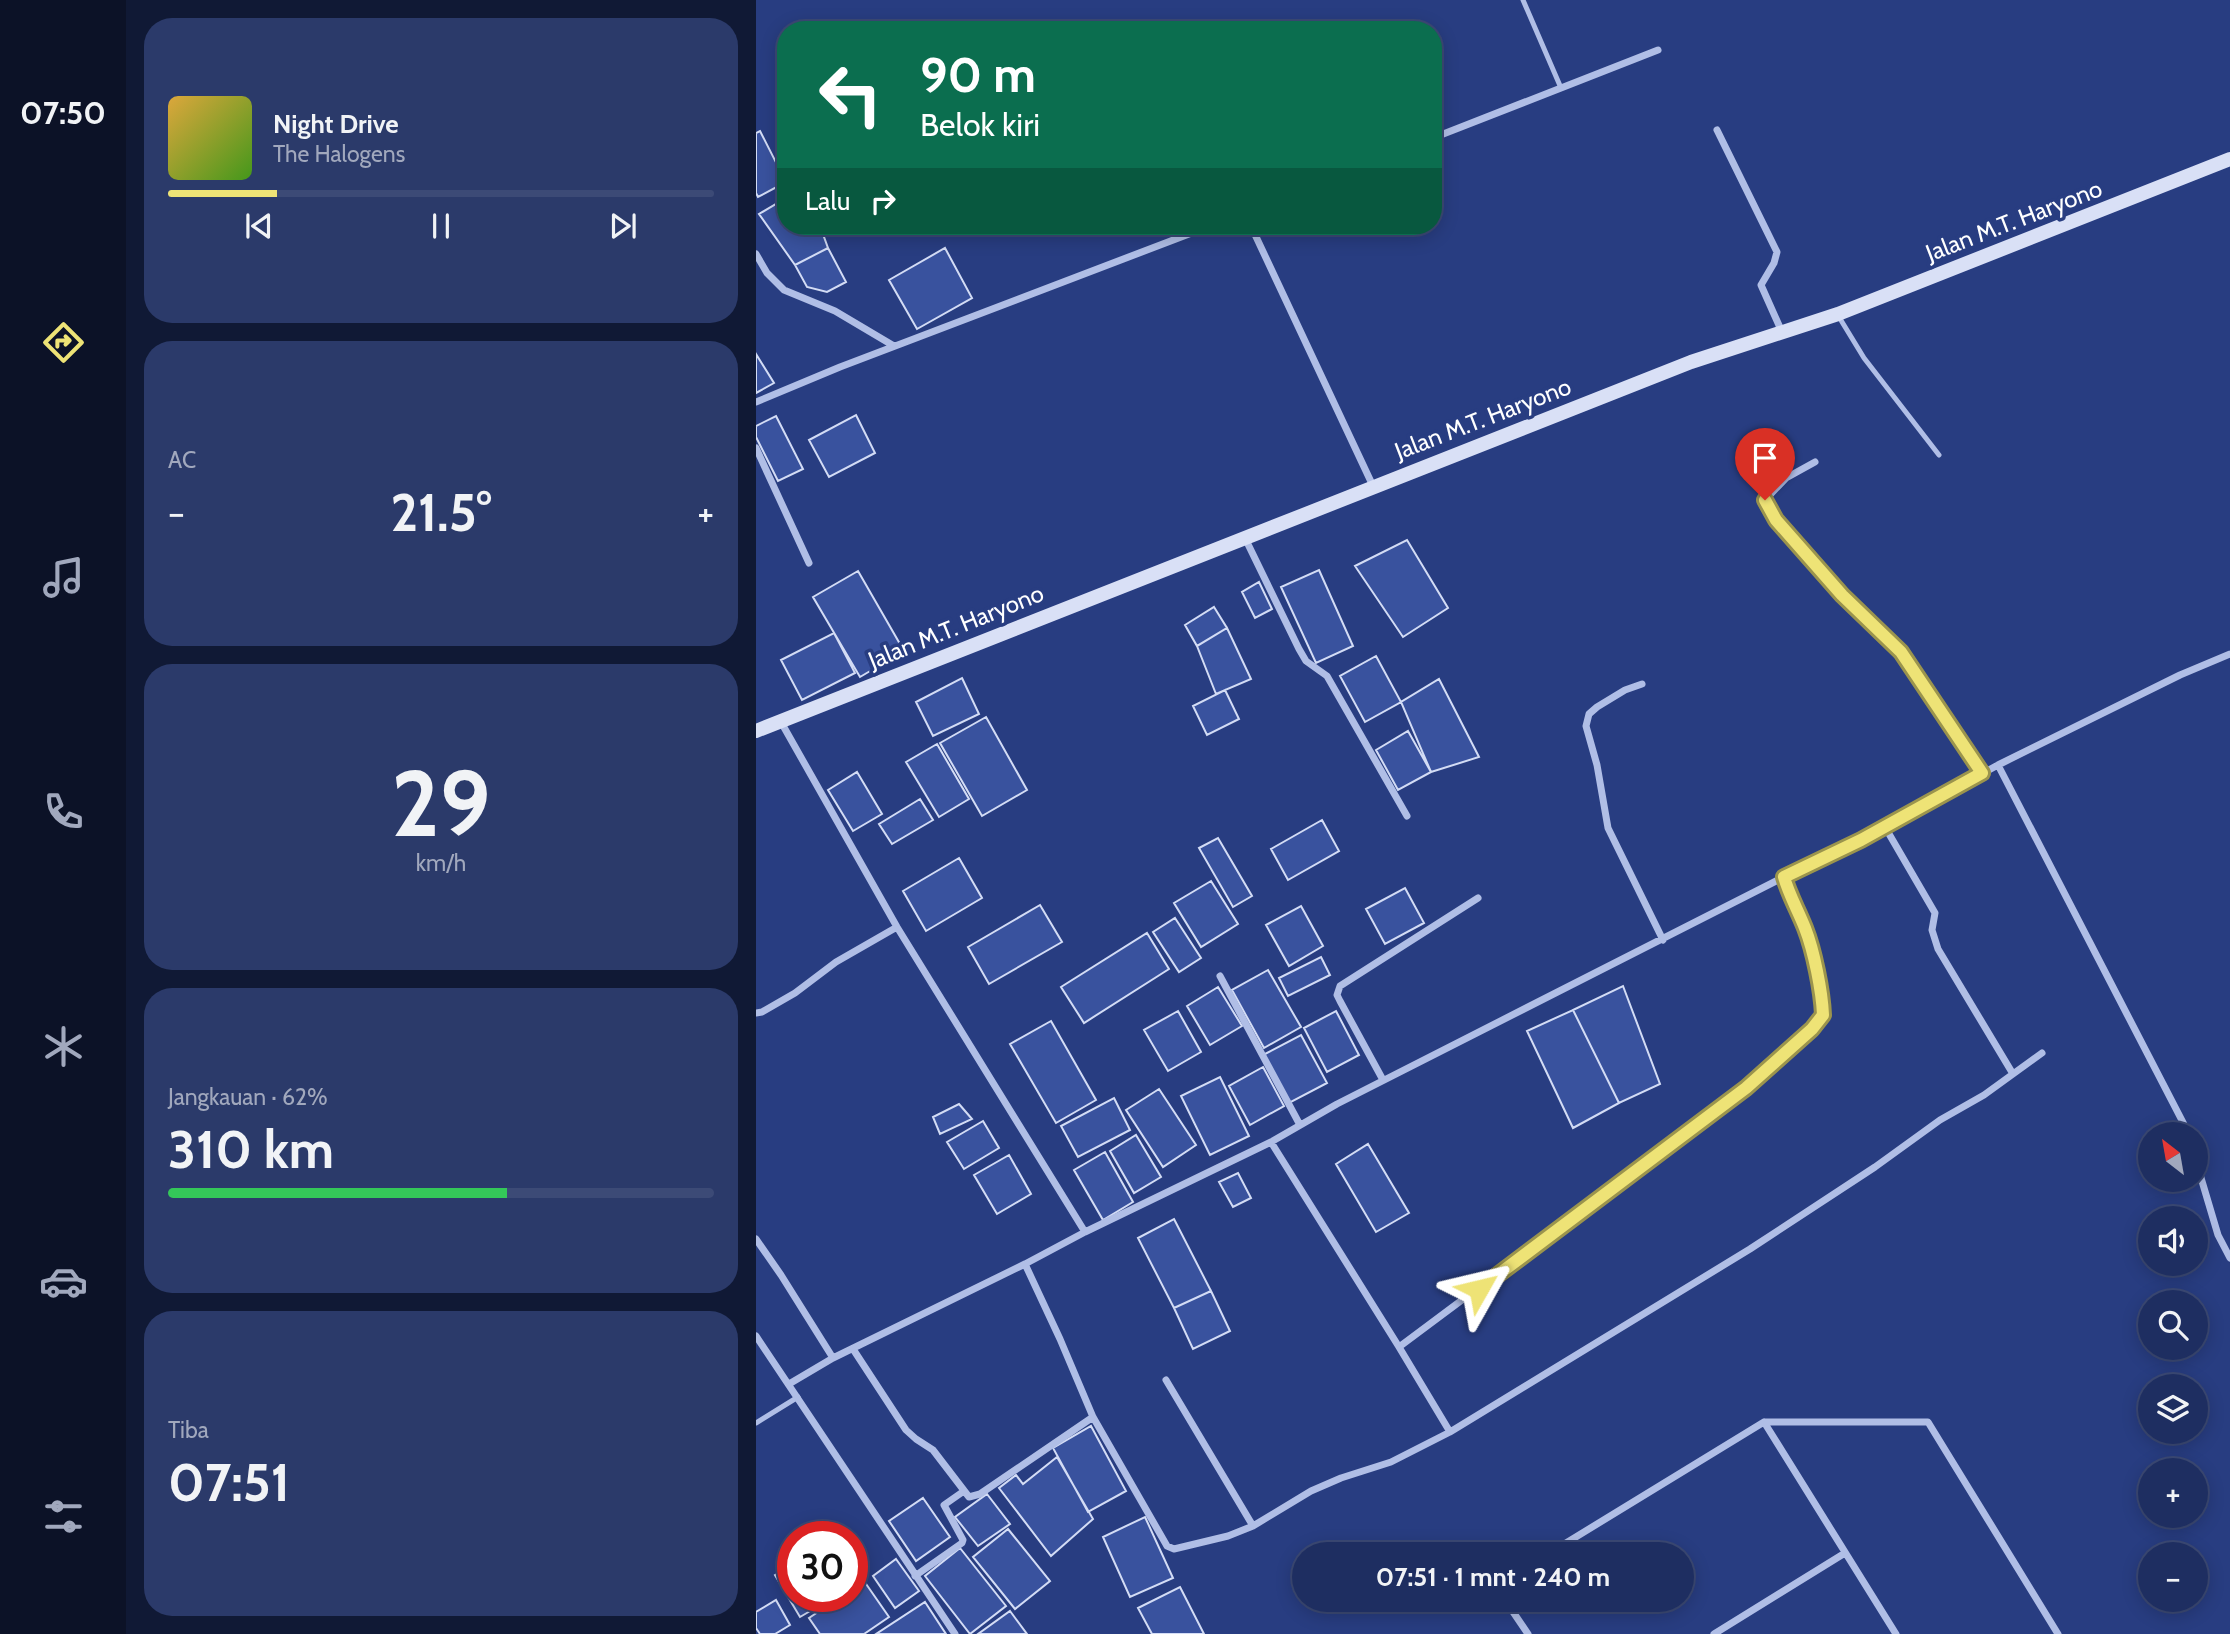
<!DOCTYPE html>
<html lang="id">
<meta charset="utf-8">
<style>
body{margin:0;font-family:Cabin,sans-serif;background:#2b3a6a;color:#f1f3f6;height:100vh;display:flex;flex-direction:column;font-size:26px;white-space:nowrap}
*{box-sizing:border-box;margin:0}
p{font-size:23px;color:#a1a8bd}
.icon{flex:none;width:38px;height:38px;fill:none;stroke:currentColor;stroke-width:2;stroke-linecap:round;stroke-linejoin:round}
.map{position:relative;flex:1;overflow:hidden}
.sheet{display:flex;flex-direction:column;gap:18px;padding:18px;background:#101935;width:630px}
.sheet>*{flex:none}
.banner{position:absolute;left:21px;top:21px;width:665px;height:214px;border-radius:28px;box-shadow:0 4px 18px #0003,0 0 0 2px #3c4a76;background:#0b6e4f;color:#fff;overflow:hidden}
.needle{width:46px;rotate:329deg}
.controls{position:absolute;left:1382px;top:1122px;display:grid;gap:14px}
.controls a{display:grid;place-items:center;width:70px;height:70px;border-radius:50%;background:#1e2e61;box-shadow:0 4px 18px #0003,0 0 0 2px #3c4a76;font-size:35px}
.speed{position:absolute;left:21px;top:1521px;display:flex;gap:14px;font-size:35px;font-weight:700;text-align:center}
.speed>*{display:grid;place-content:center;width:91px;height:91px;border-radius:50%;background:#1e2e61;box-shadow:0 4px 18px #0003,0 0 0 2px #3c4a76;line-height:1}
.speed .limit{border:10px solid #d22;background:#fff;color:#111}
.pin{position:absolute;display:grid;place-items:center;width:60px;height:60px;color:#fff;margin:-72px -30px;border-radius:50% 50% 50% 0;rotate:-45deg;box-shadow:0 0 7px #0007}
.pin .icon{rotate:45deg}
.me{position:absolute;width:77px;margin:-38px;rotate:53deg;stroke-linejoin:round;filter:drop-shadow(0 0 5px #0008)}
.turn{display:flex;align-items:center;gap:24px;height:147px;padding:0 28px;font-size:32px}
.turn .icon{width:91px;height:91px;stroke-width:2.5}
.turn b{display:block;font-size:49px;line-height:60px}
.then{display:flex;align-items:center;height:66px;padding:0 28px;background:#0003;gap:14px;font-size:26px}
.big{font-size:52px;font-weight:700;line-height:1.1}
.sheet .widget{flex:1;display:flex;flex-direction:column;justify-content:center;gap:10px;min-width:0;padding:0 24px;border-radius:28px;background:#2b3a6a}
.sheet .dial{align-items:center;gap:0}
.dial b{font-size:91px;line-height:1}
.song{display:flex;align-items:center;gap:21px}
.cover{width:84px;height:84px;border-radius:10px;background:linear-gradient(135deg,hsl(40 70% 55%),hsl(100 70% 35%))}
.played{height:7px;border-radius:4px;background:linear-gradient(90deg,#eee376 20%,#3c4a76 20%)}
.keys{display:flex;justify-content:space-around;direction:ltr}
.heat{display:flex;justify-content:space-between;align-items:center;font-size:38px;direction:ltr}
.charge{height:10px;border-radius:5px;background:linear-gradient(90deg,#34c759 62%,#3c4a76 0)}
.trip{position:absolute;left:536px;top:1542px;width:402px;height:70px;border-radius:35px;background:#1e2e61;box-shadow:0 4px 18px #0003,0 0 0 2px #3c4a76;font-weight:700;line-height:70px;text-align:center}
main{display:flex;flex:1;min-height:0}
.dock{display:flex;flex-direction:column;width:126px;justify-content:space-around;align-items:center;background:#0c1227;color:#a1a8bd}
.dock .icon{width:49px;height:49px}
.dock .active{color:#eee376}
.dock b{font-size:32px;color:#f1f3f6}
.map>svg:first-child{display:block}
.building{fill:#39529e;stroke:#d3dcf5;stroke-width:2}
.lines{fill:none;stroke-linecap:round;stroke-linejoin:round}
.lane{stroke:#b0bee6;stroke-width:5}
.street{stroke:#b0bee6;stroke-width:7}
.secondary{stroke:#d9e0f6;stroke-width:14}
.route-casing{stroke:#9b944d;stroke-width:18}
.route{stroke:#eee376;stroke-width:12}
.labels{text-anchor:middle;stroke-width:7;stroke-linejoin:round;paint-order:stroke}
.street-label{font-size:24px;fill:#fff;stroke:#283d81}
</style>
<main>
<nav class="dock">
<b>07:50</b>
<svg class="icon active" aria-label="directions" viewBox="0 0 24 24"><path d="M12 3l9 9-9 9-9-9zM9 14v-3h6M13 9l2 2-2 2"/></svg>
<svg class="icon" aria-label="music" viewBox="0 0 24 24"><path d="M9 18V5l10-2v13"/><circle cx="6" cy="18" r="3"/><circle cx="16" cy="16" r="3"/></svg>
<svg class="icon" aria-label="phone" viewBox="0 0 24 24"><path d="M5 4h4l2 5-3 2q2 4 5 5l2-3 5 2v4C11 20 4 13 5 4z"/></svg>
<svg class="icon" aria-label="climate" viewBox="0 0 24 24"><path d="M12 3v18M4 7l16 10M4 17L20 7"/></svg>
<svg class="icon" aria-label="car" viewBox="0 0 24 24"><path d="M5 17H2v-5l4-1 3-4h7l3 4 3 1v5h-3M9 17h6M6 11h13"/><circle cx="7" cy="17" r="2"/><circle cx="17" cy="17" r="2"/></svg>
<svg class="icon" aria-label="filters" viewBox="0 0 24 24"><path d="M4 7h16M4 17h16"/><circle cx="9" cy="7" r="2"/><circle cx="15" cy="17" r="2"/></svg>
</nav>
<section class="sheet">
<div class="widget">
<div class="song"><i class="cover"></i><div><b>Night Drive</b><p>The Halogens</p></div></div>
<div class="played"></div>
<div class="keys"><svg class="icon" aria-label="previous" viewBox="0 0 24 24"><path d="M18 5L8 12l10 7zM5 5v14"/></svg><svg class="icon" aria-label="pause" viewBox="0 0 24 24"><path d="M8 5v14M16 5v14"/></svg><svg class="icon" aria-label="next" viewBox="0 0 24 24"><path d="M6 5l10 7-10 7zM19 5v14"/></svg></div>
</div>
<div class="widget"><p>AC</p>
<div class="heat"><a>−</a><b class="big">21.5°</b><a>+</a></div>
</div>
<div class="widget dial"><b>29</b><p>km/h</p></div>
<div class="widget"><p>Jangkauan · 62%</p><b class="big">310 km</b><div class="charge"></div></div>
<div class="widget"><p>Tiba</p><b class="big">07:51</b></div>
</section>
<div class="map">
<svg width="1474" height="1634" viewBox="0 0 1474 1634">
<rect width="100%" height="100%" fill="#283d81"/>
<path class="building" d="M4,131L30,182L2,197L0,193V133Z
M30,198V226H64L72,248L39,265L3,214Z
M72,248L90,282L71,292L51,287L39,265Z
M189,248L216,298L161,329L133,280Z
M0,354L18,383L0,393Z
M100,415L119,453L73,477L53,440Z
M20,416L47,469L22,481L0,437V426Z
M651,540L692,608L647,637L599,566Z
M563,570L597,646L560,663L525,587Z
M102,571L148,651L104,677L57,597Z
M503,582L516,609L499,618L486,592Z
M458,607L471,628L441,646L429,625Z
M471,628L495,679L460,694L441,646Z
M78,633L99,673L46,700L25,660Z
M620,656L645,702L609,722L584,676Z
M206,678L223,714L177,736L160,702Z
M683,679L723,757L675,772L645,702Z
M469,690L483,719L451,735L437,706Z
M230,717L271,790L226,816L184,743Z
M652,731L675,772L642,790L620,750Z
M181,744L213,799L183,817L150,762Z
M101,772L126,814L97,831L72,790Z
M164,799L177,820L136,844L123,824Z
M566,820L583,851L532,880L515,849Z
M462,838L496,896L477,907L443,848Z
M203,858L226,898L170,931L147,891Z
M455,881L482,924L445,947L418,903Z
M649,888L668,923L629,944L610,909Z
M284,905L306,942L233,984L212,947Z
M545,906L567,946L533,966L510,925Z
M419,918L445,958L423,972L397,932Z
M391,933L413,969L328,1023L305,987Z
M565,957L574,975L532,996L523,978Z
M512,970L545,1027L508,1048L476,990Z
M867,986L904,1084L863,1103L817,1010Z
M462,987L486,1026L454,1045L431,1006Z
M817,1010L863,1103L817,1128L771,1031Z
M422,1011L445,1052L412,1071L388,1030Z
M580,1011L603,1055L571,1072L548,1028Z
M295,1021L340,1100L300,1123L254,1044Z
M545,1035L571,1083L533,1103L507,1055Z
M507,1067L528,1106L494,1125L473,1086Z
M464,1077L493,1136L454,1155L425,1096Z
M403,1089L440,1145L407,1167L370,1110Z
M358,1098L374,1130L322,1157L305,1126Z
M203,1104L216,1119L184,1134L177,1117Z
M227,1121L243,1148L208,1169L191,1142Z
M380,1135L405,1177L378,1193L354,1151Z
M612,1144L653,1213L620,1232L580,1164Z
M349,1152L377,1202L347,1220L318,1170Z
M253,1155L275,1194L241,1214L218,1175Z
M482,1173L495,1198L477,1207L463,1182Z
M418,1219L455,1291L418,1308L382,1238Z
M455,1291L474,1331L437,1349L418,1308Z
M335,1426L370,1491L332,1512L297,1448Z
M301,1457L337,1519L295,1556L243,1488L260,1475L267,1484Z
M231,1494L254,1524L222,1546L199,1517Z
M167,1498L194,1537L160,1561L133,1521Z
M389,1517L417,1578L374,1597L347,1537Z
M252,1529L294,1581L259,1609L217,1557Z
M204,1548L250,1606L214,1634L169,1576Z
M140,1559L163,1591L139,1608L117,1576Z
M37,1565V1596L78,1597L44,1617L19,1575Z
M108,1581L133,1617L108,1634H64L53,1618L86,1596H96V1589Z
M424,1587L448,1634H396L382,1608Z
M20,1600L34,1625L19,1634H4L0,1628V1612Z
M169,1602L190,1634H120Z
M254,1611L271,1634H222Z"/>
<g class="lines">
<path class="lane" d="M767,0L805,88
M1083,317L1108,358L1183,455
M0,1423L42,1397"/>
<path class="street" d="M961,130L1021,252L1018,263L1005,285L1026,332
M677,138L902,50
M495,226L617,486
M0,254L11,273L28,290L79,311L138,346
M0,402L84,367L454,226
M0,448L53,563
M1059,462L1030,478L1009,500L1020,520L1086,595L1145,652L1226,773
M489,538L543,649L550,661L571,676L651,816
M886,684L869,690L841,707L833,714L830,726L841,765L852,828L907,940
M25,722L141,927L329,1232
M1242,765L1433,1134
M1129,827L1179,913L1176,930L1182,949L1257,1074
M464,976L544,1125
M0,1013L6,1012L39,993L80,962L141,927
M627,1080L584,1001L581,995L584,986L722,898
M515,1142L643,1347
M1440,1161L1462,1235L1474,1258
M0,1239L25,1275L77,1358
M269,1264L304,1339L337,1417L411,1546L418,1549L472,1536L497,1526L555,1491L585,1478L635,1462L694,1432L994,1249L1119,1167L1184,1120L1228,1095L1286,1053
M0,1336L199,1634
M97,1349L150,1430L160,1439L177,1450L213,1497L224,1494L337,1417
M410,1380L497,1526
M33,1384L77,1358L269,1264L329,1232L515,1142L581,1104L1028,877L1105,840L1242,765L1424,675L1474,654
M1008,1422L1140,1634
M694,1432L643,1347L990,1088L1056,1029L1067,1015C1066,989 1058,952 1049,928C1042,910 1033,895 1028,877
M792,1554L1008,1422H1172L1302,1634
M159,1576L206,1543L207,1540L188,1505L208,1491
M749,1600L772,1634
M958,1634L1089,1553"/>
<path class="secondary" d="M0,731L935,362L1082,314L1474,159"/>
</g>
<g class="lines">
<g class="route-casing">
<path id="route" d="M723,1289L990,1088L1056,1029L1067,1015C1066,991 1058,951 1049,928C1042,910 1033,895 1028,877L1105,840L1226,773L1145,652L1086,595L1020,520L1009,500"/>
</g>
<use href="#route" class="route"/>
</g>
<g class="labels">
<g class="street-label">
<text transform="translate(1258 221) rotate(-21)" y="8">Jalan M.T. Haryono</text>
<text transform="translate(727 419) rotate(-21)" y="8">Jalan M.T. Haryono</text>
<text transform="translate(200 627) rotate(-22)" y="8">Jalan M.T. Haryono</text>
</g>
</g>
</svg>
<div class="controls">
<a><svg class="needle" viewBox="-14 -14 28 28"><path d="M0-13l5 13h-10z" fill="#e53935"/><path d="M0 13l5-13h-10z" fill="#a1a8bd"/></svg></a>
<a><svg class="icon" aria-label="sound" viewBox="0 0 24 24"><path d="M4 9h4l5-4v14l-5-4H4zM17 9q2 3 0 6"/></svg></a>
<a><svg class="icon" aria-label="search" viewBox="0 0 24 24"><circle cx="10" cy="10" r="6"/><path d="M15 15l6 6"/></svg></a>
<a><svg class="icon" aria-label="layers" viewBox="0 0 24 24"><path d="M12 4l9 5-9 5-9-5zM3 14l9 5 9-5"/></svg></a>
<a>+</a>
<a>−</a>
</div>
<div class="speed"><div class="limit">30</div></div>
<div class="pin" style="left:1009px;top:500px;background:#d93025"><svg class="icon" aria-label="arrive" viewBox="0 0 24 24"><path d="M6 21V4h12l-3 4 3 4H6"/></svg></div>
<svg class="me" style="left:723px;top:1289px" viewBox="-20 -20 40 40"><path d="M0-17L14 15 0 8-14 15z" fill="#eee376" stroke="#fff" stroke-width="4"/></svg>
<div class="trip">07:51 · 1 mnt · 240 m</div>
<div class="banner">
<div class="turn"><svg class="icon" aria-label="left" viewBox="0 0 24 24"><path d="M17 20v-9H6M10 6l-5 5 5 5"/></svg><div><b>90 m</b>Belok kiri</div></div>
<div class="then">Lalu<svg class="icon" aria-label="right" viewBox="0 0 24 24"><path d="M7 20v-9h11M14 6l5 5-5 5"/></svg></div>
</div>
</div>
</main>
